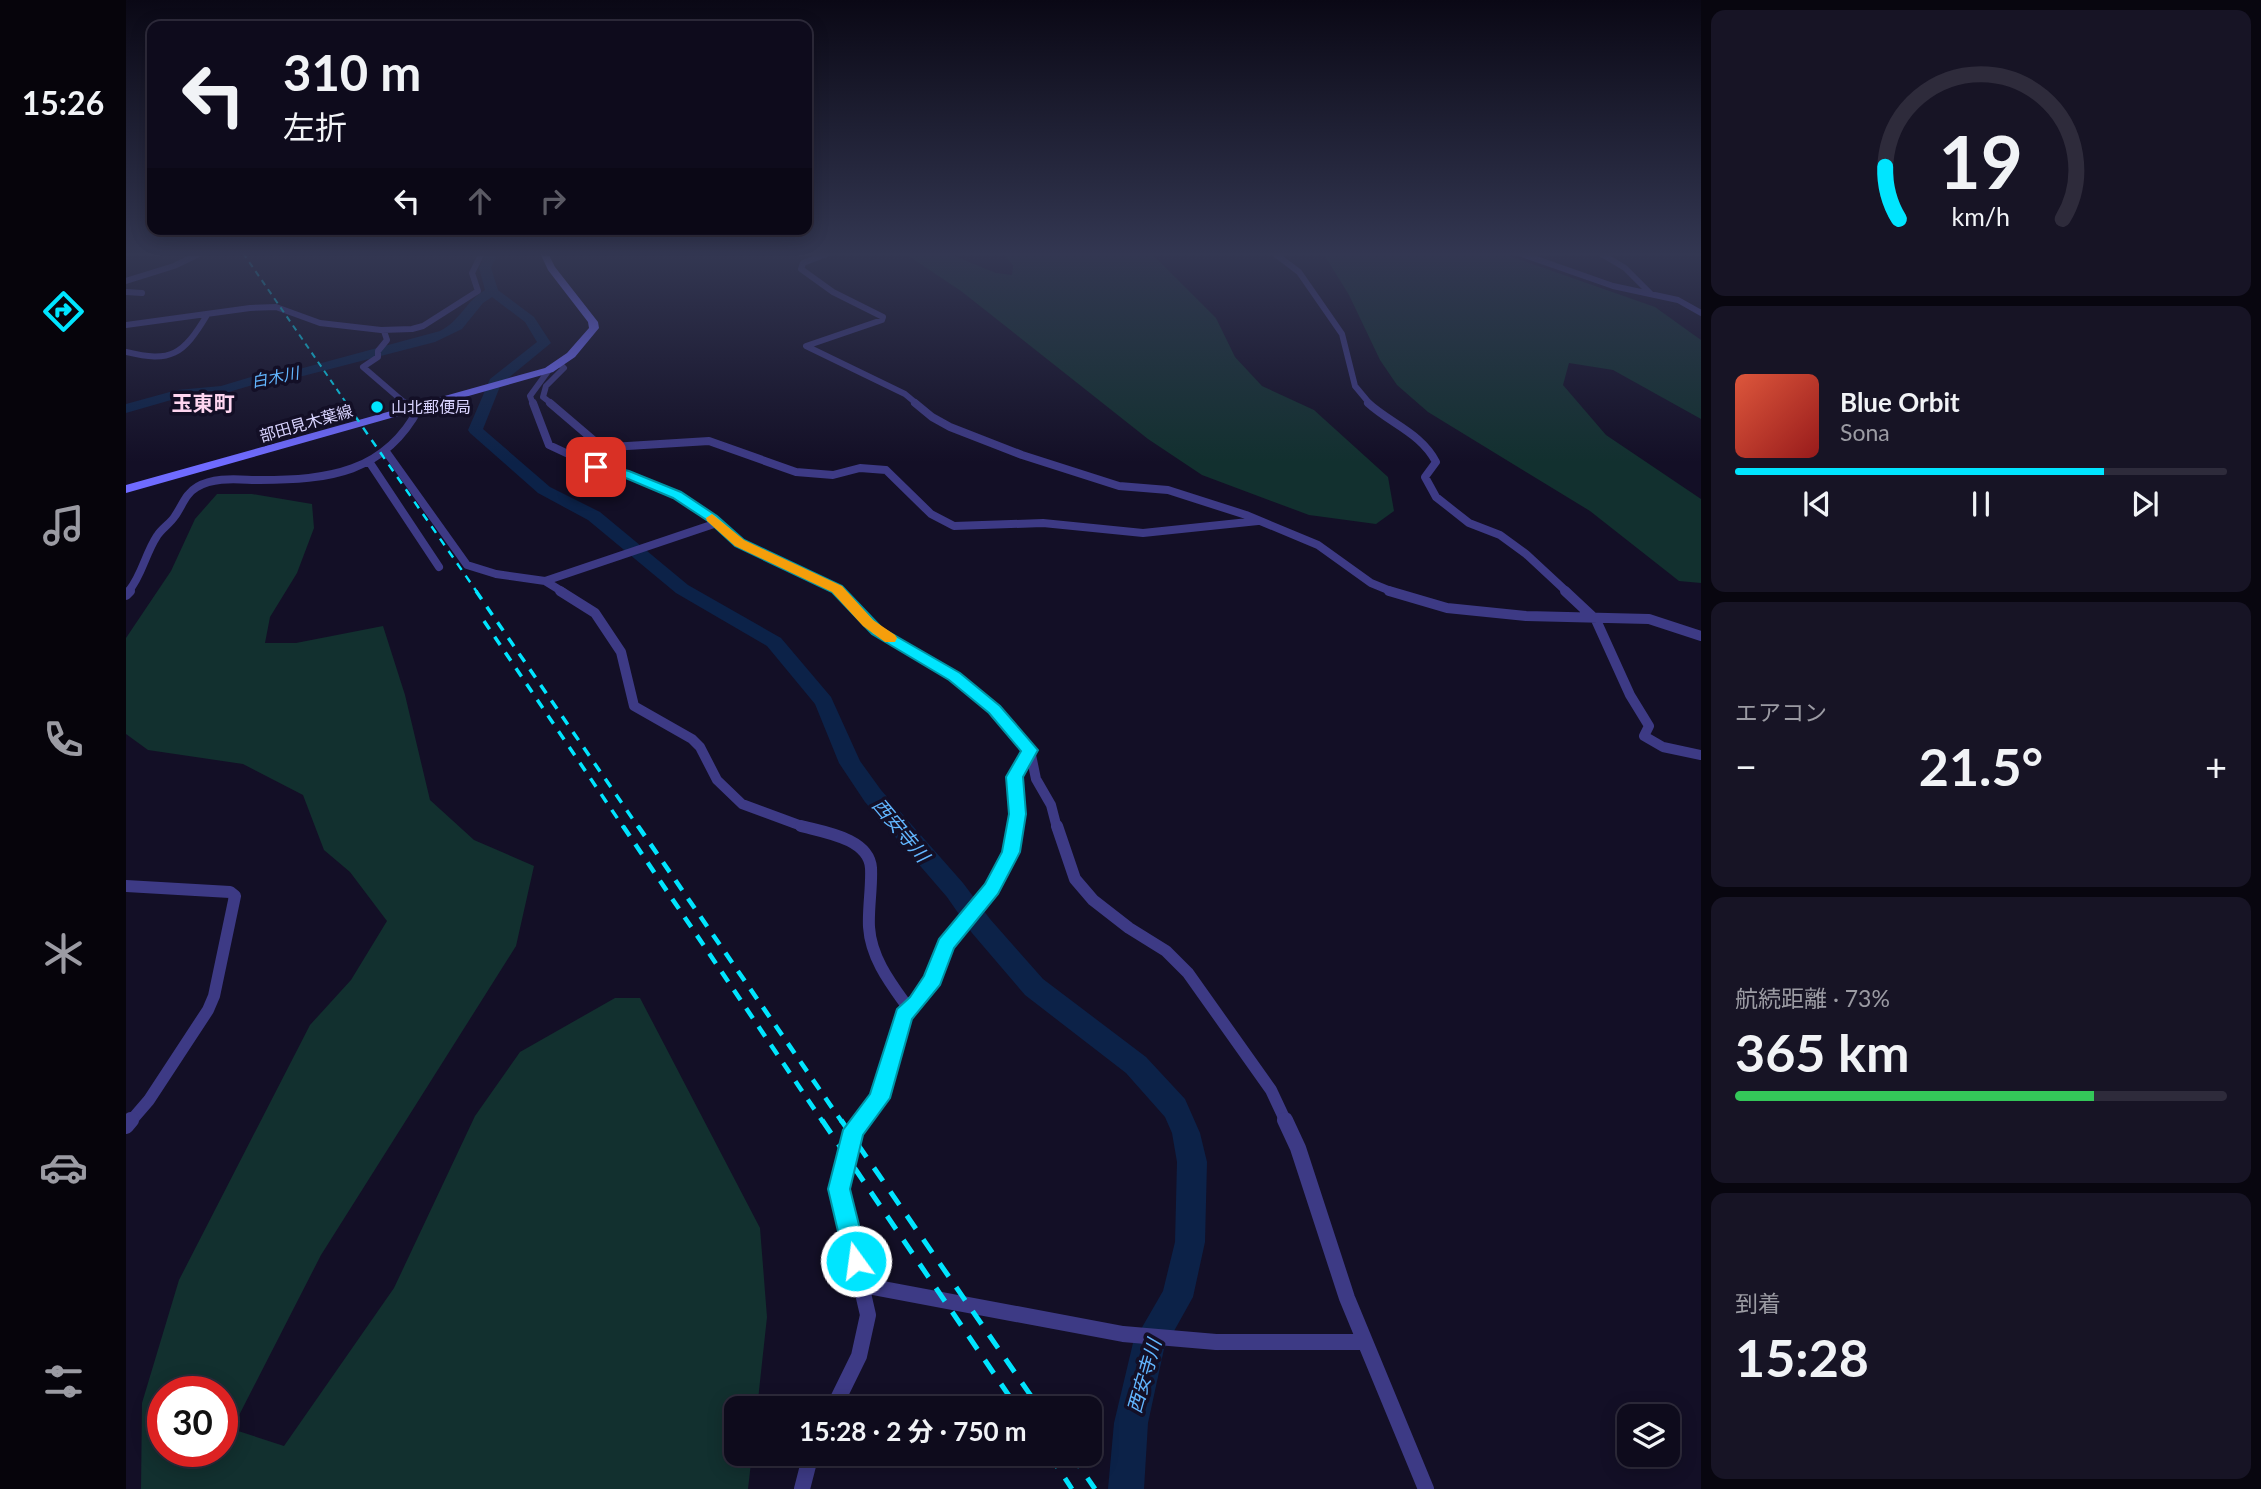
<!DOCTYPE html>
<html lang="ja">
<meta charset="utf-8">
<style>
body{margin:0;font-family:Lato,"Noto Sans JP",sans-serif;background:#171425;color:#f1f3f6;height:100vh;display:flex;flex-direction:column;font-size:26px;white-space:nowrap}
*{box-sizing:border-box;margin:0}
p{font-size:23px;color:#9b9ba3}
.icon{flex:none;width:38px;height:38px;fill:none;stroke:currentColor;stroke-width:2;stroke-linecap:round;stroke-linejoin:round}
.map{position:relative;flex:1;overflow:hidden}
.side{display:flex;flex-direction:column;gap:10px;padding:10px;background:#08060f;width:560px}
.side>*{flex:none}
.hud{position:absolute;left:21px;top:21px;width:665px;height:214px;border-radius:14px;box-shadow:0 4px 18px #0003,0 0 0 2px #2e2b3b;background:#0e0b1c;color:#f1f3f6;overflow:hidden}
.controls{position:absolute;left:1491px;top:1404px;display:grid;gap:14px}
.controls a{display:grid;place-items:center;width:63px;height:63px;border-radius:14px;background:#0e0b1c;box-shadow:0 4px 18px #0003,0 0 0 2px #2e2b3b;font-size:35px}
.speed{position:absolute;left:21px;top:1376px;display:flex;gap:14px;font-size:35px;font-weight:700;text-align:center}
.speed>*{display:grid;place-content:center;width:91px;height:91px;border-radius:50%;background:#0e0b1c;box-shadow:0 4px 18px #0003,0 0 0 2px #2e2b3b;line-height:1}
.speed .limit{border:10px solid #d22;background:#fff;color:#111}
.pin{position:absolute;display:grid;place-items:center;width:60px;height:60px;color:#fff;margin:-30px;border-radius:14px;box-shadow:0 4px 10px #0006}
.me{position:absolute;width:77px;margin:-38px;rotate:346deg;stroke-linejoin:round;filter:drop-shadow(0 0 5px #0008)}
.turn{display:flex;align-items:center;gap:24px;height:147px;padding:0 21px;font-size:32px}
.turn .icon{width:91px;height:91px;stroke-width:2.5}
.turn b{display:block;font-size:49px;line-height:60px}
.lanes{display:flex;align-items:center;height:66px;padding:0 21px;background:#0003;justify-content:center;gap:35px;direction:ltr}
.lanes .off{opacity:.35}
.big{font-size:52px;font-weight:700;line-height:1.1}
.side .tile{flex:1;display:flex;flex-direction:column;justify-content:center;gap:10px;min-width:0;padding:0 24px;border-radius:14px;background:#171425}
.side .dial{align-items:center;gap:0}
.dial svg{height:182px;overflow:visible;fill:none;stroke:#2e2b3b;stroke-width:7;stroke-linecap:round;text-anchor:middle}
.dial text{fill:#f1f3f6;stroke:none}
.song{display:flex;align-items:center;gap:21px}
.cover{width:84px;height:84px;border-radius:10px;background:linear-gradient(135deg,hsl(10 70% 55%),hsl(0 70% 35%))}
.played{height:7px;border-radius:4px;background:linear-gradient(90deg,#00e5ff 75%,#2e2b3b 75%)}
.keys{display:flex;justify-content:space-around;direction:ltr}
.heat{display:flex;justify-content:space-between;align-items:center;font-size:38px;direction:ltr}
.charge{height:10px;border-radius:5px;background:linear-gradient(90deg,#34c759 73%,#2e2b3b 0)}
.trip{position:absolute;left:598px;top:1396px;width:378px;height:70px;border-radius:14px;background:#0e0b1c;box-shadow:0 4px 18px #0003,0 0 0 2px #2e2b3b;font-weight:700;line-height:70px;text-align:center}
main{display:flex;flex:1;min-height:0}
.dock{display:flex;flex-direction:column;width:126px;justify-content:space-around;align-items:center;background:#06040b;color:#9b9ba3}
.dock .icon{width:49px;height:49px}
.dock .current{color:#00e5ff}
.dock b{font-size:32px;color:#f1f3f6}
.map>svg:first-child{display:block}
.green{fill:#12302f;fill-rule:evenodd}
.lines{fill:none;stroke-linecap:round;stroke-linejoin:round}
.river{fill:#0c2248;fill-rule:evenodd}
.street-far4{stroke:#3d3a85;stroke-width:6}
.street-far3{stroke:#3d3a85;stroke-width:8}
.street-far2{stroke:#3d3a85;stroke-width:10}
.street-far1{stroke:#3d3a85;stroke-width:12}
.street{stroke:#3d3a85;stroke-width:16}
.secondary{fill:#6f6bff;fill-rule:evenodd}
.rail-far4{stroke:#00e5ff;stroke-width:2;stroke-dasharray:6 5;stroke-linecap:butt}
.rail-far3{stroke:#00e5ff;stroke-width:2.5;stroke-dasharray:8 7;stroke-linecap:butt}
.rail-far2{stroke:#00e5ff;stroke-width:3.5;stroke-dasharray:10 9;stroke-linecap:butt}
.rail-far1{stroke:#00e5ff;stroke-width:4.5;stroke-dasharray:12 10;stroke-linecap:butt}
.rail{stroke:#00e5ff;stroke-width:5;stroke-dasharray:16 13;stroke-linecap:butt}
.route{fill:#00e5ff;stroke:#0095a6;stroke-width:2}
.slow{fill:#f59e0b}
.poi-dot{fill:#00e5ff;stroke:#130f26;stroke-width:2.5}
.labels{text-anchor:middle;stroke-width:7;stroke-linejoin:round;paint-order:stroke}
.far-water-label{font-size:16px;font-style:italic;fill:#62b6ff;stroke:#130f26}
.far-poi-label{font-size:16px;fill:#d9d4ff;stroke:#130f26;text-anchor:start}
.far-street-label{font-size:16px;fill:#d9d4ff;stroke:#130f26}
.water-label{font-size:19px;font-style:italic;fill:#62b6ff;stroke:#130f26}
.far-district-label{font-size:21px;font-weight:bold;fill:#ffd6f0;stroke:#130f26}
</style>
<main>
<nav class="dock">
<b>15:26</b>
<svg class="icon current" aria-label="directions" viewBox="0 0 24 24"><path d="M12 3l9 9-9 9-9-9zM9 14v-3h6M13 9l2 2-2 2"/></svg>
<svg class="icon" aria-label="music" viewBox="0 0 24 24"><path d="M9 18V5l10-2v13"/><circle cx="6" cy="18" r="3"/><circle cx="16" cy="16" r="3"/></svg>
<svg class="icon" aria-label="phone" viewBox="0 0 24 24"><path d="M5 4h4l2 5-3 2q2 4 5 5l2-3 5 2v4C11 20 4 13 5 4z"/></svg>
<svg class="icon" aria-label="climate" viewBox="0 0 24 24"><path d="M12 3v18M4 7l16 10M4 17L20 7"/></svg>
<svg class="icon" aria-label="car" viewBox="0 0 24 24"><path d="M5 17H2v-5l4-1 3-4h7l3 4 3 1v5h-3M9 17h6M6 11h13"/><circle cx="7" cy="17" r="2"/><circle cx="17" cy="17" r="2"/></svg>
<svg class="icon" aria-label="filters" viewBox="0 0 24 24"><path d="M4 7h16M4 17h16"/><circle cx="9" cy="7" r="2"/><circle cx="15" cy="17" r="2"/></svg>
</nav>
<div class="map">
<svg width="1575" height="1489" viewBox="0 0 1575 1489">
<rect width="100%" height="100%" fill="#130f26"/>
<path class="green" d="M778,253H821L870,273L886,275L887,266L878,253H1025L1090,318L1109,357L1136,386L1188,410L1262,477L1268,511L1250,524L1183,515L1076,475L1022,439L835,291Z
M1197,253H1375L1529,307L1575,340V419L1487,370L1443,363L1437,385L1480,435L1575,499V583L1553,581L1464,511L1302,412L1271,385L1254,360L1223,295Z
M91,494H126L186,504L188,528L171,573L144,617L139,643H170L257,626L279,695L304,800L348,840L408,866L390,946L195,1255L106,1429L158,1446L268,1288L349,1116L394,1052L489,998H514L634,1228L641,1317L631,1409H611V1454H626L622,1489H15L16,1403L53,1280L184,1025L225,980L261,921L224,872L198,850L177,795L117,764L22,750L0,734V638L45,571L69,519ZM96,1391V1451H37V1391Z"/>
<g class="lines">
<path class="river" d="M360,253H372L365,268L372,290L408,317L425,343L375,384L357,429L424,487L474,512L562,585L655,638L705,697L734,761L755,790L837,883L864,919L917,979L1020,1057L1059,1099L1074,1133L1081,1162L1079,1242L1067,1297L1038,1349L1022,1423L1018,1489H982L988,1423L1007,1343L1037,1291L1049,1242L1051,1162L1046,1133L1039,1117L1000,1073L899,995L846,933L821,897L739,802L713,763L689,704L641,646L550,593L462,520L412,493L344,433L342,430L364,379L411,342L399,322L366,297L357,303L336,329L309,342L177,376L140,381L96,394L52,398L0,413V404L51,390L95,386L138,373L177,368L314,331C334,321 340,301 359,290L353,268Z"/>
<path class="street-far4" d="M703,253L677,263L675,269L707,292L757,317L756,320L680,346L779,394L791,404
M1148,253L1173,272L1216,334L1229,386L1244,404
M1393,253L1487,286L1552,300L1575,313
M1474,253L1499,268L1525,294
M0,281L48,266L75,253
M0,292L16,293
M0,325L124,308L150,307L194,323L255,330L286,329L297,326L352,291L346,273L356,253
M258,331L261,340L252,351V357L237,367L280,404
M0,352C45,363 57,355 81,315
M407,404L404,396L423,370
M426,404L417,397L420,386L438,368L434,364"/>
<path class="street-far3" d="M278,403L286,410
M407,403L423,445L470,467L498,473L551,495L587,519L613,543L714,592
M424,403L472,444L485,447L583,441L670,472L707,475L734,468L760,470L805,514L828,526L917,523L1017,533L1132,521
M789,403L806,417L824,427L896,455L993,486L1042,490L1120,515L1192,545L1245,583L1267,592
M1242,403C1265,424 1295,433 1310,462L1299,477L1310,497L1343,523L1374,535L1400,554L1441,592
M261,453L341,565L370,574L419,581L437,592
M244,463L313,567
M419,581L591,523
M2,592C16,576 19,554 31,536C36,528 44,524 49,516C56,506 60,493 71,487C90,476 114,480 134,480C202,480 259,473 293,408"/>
<path class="street-far2" d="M434,591L469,613L495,652L508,706L566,739L574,747L591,780L616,804L681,828
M713,591L751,631L829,676L868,710L904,750L910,779L925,805L931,828
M1263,591L1321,608L1400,616L1523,619L1575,636
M1439,591L1470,620L1504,695L1523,726L1518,736L1537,747L1575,755
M0,595L4,591
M889,828L891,814L888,777L904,750"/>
<path class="street-far1" d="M675,826C697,832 743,838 745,868C746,887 742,908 743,927C745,959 766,985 783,1009
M931,826L949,879L967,900L1003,928L1040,951L1062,973L1145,1090L1160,1122
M0,886L104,892L109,896L88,996L82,1010L23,1100L4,1122
M734,1122L754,1098L778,1015L807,980L820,944L865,889L885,852L889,826"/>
<path class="street" d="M1159,1120L1172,1148L1221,1298L1300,1489
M0,1126L5,1120
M736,1285L997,1334L1090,1342H1239
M707,1409L733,1356L742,1315L713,1189L727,1130L735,1120
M676,1489L685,1454"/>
<path class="secondary" d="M414,253H422L429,267L472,322L473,328L449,357L427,372L0,493V485L419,368L441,353L463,328L462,322L422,270Z"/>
<path class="rail-far4" d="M117,253L221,404"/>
<path class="rail-far3" d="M220,403L351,592"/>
<path class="rail-far2" d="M350,591L513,828
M358,621L498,828"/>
<path class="rail-far1" d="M497,826L697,1122
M512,826L716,1122"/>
<path class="rail" d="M696,1120L892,1409
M715,1120L914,1409
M923,1454L946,1489
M945,1454L969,1489"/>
</g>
<linearGradient id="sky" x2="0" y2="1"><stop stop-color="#0a0815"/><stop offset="0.55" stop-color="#333752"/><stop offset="1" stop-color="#333752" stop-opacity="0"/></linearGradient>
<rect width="1575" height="462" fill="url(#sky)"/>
<path class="route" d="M470,464L503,471L555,492L591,516L618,540L716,586L756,628L834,673L874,706L912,750L897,777L900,814L894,852L872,894L828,948L814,985L786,1019L764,1098L737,1135L724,1189L742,1261L739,1270L730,1273L722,1270L719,1261L702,1189L717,1130L744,1094L771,1009L784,997L798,976L813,939L859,884L876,852L883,814L880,777L895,751L863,713L823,680L746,634L706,592L609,546L582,521L547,498L495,476L466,470V465Z"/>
<path class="slow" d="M586,514L618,540L716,586L747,620L769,635L771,638L769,642H759L737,626L706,592L609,546L581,521L580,518Z"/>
<circle class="poi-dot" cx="251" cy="407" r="7"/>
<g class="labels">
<g class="far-water-label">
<text transform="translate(149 377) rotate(-11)" y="6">白木川</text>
</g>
<g class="far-poi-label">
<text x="265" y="413">山北郵便局</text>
</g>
<g class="far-street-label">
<text transform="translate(180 423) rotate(-16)" y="6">部田見木葉線</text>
</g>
<g class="water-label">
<text transform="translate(775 830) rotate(50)" y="7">西安寺川</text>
<text transform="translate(1018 1376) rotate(-74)" y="7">西安寺川</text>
</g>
<g class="far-district-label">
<text x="77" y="411">玉東町</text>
</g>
</g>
</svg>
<div class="controls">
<a><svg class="icon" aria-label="layers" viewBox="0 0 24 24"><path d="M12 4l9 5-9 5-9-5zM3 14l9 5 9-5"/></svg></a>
</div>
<div class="speed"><div class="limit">30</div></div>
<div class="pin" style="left:470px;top:467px;background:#d93025"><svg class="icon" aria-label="arrive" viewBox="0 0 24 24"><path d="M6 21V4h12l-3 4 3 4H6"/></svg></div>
<svg class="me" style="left:730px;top:1261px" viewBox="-20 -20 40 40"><circle r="17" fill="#00e5ff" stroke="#fff" stroke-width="3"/><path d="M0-11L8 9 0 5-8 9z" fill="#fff"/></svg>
<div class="trip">15:28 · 2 分 · 750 m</div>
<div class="hud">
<div class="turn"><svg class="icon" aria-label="left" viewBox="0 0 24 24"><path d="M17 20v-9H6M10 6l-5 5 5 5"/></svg><div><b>310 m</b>左折</div></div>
<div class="lanes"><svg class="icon" aria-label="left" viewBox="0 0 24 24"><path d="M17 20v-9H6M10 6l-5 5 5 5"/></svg><svg class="icon off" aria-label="ahead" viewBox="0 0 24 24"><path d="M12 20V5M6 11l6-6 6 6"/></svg><svg class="icon off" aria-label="right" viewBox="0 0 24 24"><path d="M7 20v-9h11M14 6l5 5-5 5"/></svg></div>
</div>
</div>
<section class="side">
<div class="tile dial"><svg viewBox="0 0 100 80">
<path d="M14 69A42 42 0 1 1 86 69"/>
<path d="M14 69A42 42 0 0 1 8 46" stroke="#00e5ff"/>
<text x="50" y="56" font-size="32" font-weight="700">19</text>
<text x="50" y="72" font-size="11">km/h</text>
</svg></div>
<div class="tile">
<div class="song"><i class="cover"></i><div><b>Blue Orbit</b><p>Sona</p></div></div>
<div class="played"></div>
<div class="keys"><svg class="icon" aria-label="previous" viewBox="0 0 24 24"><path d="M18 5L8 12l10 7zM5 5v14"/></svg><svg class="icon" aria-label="pause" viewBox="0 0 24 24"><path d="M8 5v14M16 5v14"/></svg><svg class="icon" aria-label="next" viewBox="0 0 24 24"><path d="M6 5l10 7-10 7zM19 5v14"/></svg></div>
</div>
<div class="tile"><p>エアコン</p>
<div class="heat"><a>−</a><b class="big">21.5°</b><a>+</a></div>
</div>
<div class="tile"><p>航続距離 · 73%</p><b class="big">365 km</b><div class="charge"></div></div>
<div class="tile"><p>到着</p><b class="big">15:28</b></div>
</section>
</main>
